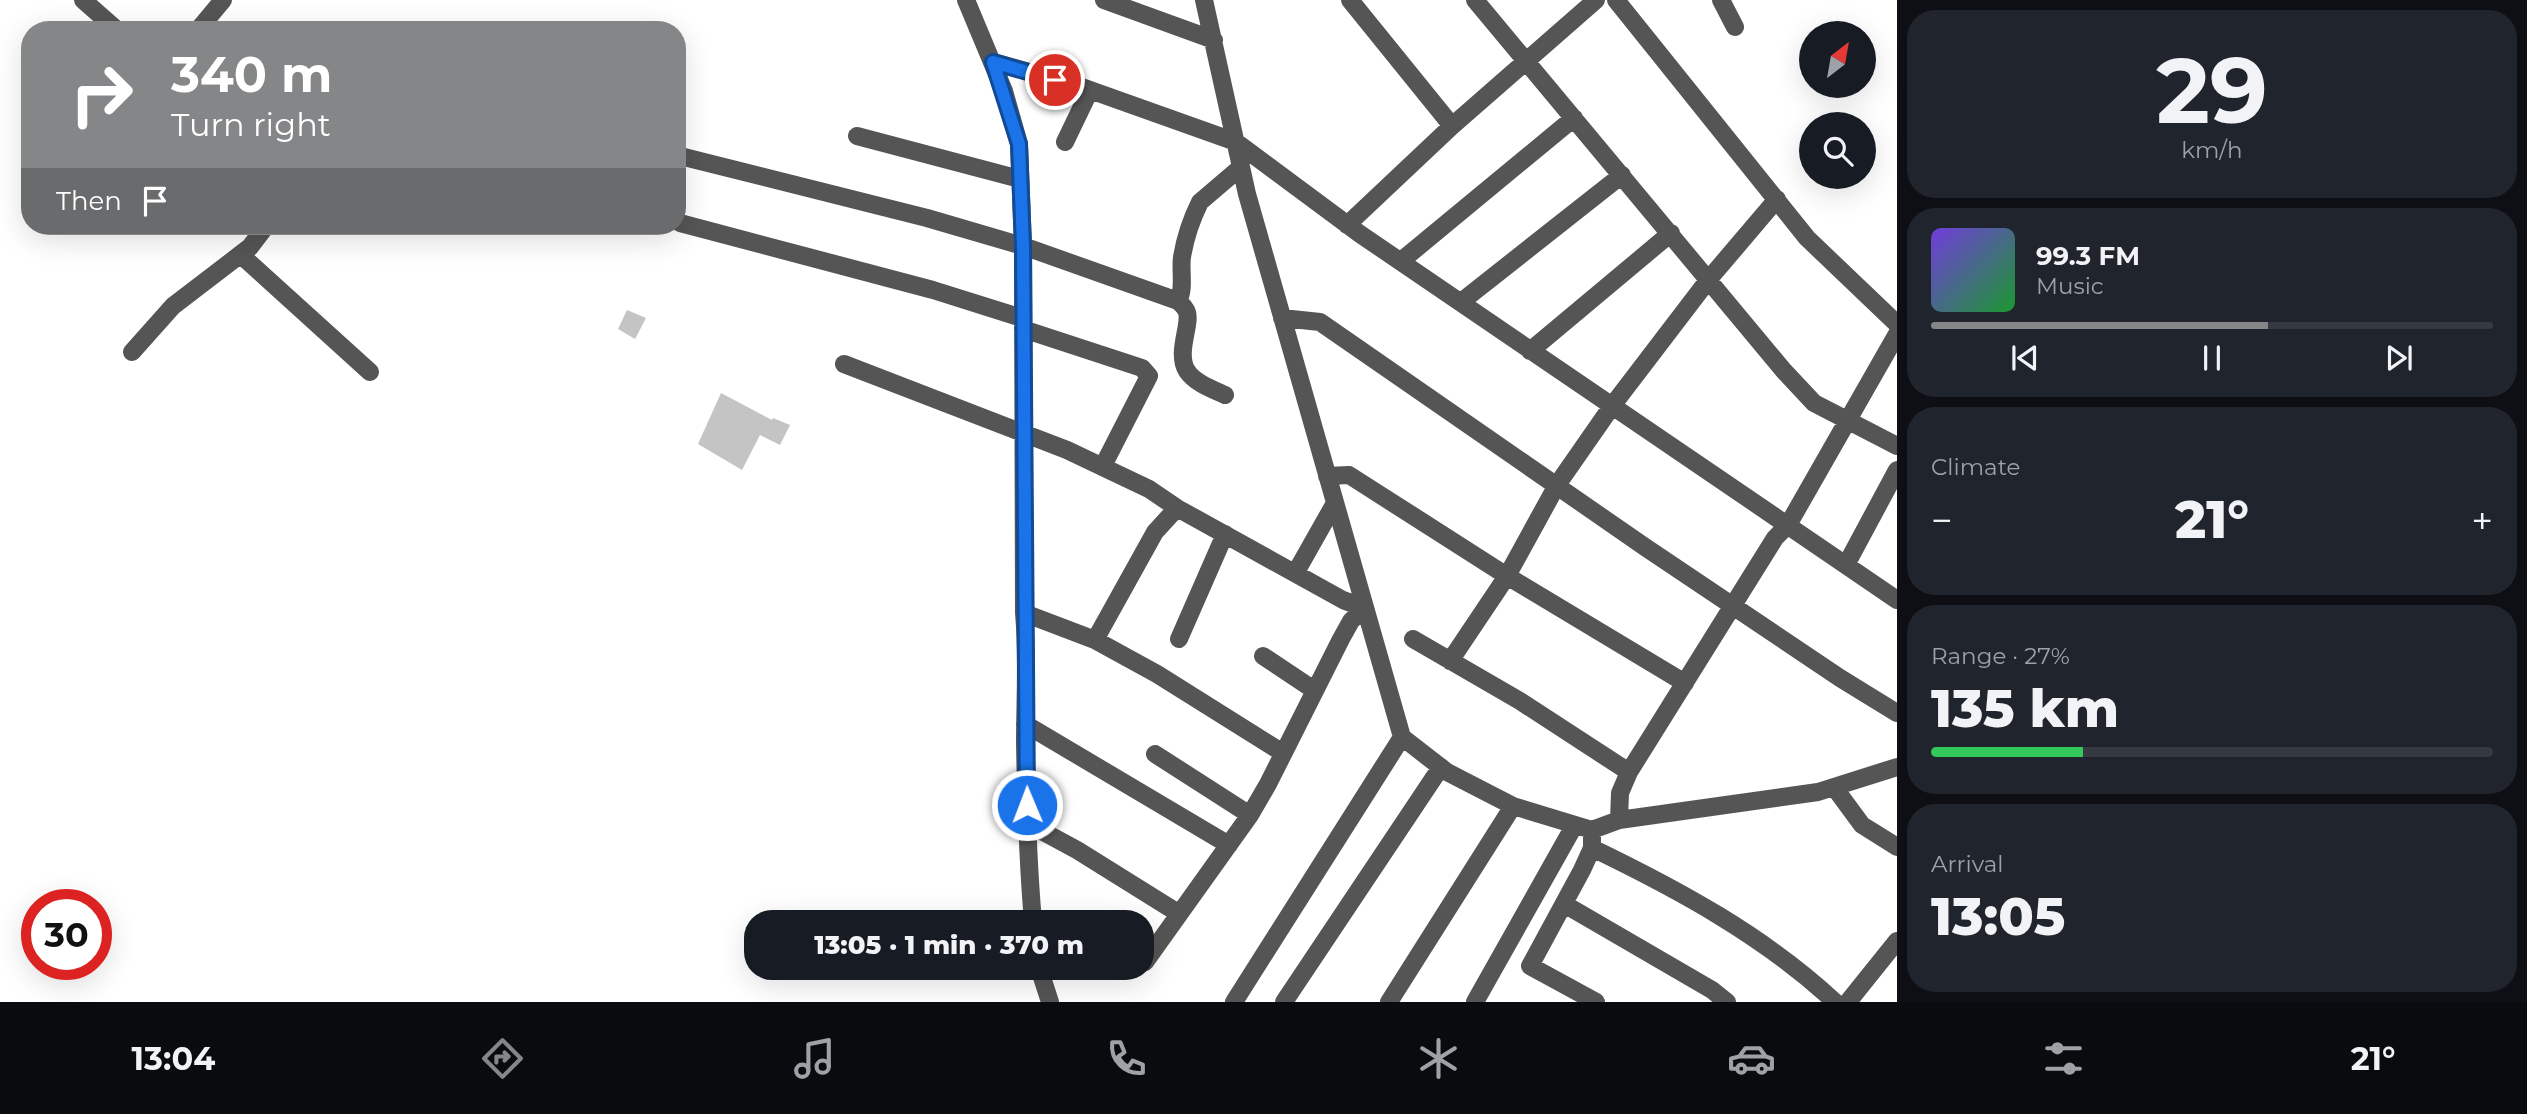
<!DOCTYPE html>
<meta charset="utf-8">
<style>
body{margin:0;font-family:Montserrat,sans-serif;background:#20242c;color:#f1f3f6;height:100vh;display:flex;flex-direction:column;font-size:26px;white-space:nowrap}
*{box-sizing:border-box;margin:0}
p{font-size:23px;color:#9ea1a6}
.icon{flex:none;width:38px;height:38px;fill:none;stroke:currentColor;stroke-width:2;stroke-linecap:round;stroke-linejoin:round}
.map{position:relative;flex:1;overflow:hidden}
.panel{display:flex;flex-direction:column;gap:10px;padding:10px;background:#0d0f14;width:630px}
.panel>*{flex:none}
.top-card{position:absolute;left:21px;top:21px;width:665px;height:214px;border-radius:28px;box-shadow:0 7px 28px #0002;background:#858687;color:#fff;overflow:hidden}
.needle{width:46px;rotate:31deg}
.buttons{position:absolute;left:1799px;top:21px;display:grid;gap:14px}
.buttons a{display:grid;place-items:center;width:77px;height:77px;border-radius:50%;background:#171b24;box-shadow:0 7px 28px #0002;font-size:35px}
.speed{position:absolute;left:21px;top:889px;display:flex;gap:14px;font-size:35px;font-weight:700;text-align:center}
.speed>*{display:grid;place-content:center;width:91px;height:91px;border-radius:50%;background:#171b24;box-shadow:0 7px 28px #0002;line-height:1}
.speed .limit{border:10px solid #d22;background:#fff;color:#111}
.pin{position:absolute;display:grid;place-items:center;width:60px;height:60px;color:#fff;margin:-30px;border:4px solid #fff;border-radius:50%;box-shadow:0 2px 7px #0007}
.me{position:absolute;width:77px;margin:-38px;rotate:359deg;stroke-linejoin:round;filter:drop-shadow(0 0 5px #0008)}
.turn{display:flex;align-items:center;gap:24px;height:147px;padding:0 35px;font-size:32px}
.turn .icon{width:91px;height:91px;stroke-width:2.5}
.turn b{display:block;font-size:49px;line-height:60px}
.then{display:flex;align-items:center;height:66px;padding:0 35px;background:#0003;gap:14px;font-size:26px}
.big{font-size:52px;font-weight:800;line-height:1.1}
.panel .widget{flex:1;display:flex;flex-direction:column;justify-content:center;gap:10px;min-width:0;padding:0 24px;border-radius:28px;background:#20242c}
.panel .dial{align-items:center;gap:0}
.dial b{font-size:91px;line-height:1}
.song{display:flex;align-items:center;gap:21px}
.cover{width:84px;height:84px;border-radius:10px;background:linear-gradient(135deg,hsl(260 70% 55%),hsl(130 70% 35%))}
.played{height:7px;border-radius:4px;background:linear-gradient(90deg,#858687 60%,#363941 60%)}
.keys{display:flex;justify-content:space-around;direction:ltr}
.heat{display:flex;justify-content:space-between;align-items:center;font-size:38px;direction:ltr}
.charge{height:10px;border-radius:5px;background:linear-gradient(90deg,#34c759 27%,#363941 0)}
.trip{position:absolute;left:744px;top:910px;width:410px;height:70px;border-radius:28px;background:#171b24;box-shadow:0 7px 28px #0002;font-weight:800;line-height:70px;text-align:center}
.tab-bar{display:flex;height:112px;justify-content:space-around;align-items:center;background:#090b0e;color:#9ea1a6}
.tab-bar .icon{width:49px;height:49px}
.tab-bar .selected{color:#858687}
.tab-bar b{font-size:32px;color:#f1f3f6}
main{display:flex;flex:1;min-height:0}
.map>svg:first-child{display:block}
.building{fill:#c4c4c4}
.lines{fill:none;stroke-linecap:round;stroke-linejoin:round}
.minor{stroke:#555;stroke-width:18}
.route-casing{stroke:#114b97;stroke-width:18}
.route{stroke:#1a73e8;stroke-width:12}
</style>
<main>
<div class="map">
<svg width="1897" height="1002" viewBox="0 0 1897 1002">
<rect width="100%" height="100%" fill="#fff"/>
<path class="building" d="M627,310L646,318L635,339L618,329Z
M721,393L772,420L773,418L790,425L780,445L760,435L742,470L698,444Z"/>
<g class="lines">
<path class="minor" d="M83,0L117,30
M966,0L1004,91L1019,144L1023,246L1024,613C1028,657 1025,700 1025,743C1026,803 1028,863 1033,922
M1104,0L1214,40
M1204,0L1247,194L1402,737L1447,772L1513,806L1592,830L1619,820L1818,792L1897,767
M1350,0L1452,126
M1475,0L1784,371L1814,403L1897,446
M1616,0L1807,238L1897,324
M1721,0L1735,27
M198,30L223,0
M993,62L1076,85L1236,142L1360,234L1897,600
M857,136L1020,179
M1065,142L1090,90
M684,157L927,218L1023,246L1178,301
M680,223L933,290L1022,318
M1347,225L1452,126L1596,0
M241,255L370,372
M1401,261L1574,118
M1461,302L1622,175
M1282,318L1320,322L1645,547L1840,678L1897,713
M1023,329L1142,368L1149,376L1103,466
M1530,351L1671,233
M132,352L173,306L250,247L266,226
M844,364L1067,450L1149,489L1177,508L1343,600L1364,608L1351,621L1341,639L1268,784L1250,815L1145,962
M1225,395C1212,389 1195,383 1187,371C1175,352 1193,322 1186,310C1184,306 1181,304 1178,301C1185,290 1180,270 1182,257C1185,239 1192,218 1200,202L1241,167
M1327,476L1349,475L1507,576L1685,683
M1846,565L1897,470
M1296,572L1335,503
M1024,613L1095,640L1157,674L1283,753
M1179,639L1225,534
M1413,639L1520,701L1629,772
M1095,640L1155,532L1177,508
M1263,656L1314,690
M1450,661L1507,576L1557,485L1612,406L1709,279L1777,199
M1025,724L1229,845
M1155,754L1250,815
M1834,787L1862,825L1897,847
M1619,820L1620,793L1629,772L1775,538L1788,525L1897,334
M1027,823L1077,850L1178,913
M1592,830V848C1679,890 1764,936 1835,1002
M1592,848L1582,870L1530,966L1596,1002
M1564,904L1712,990L1727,1002
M1039,968L1050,1002
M1234,1002L1402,737
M1284,1002L1441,767
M1389,1002L1513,806
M1475,1002L1574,826
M1848,1002L1897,941"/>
</g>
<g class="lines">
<g class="route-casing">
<path id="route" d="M1027,805L1023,246L1019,144L993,62L1055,80"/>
</g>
<use href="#route" class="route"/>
</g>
</svg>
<div class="buttons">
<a><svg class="needle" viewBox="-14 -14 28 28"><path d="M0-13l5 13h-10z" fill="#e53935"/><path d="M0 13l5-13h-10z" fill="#9ea1a6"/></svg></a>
<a><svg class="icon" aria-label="search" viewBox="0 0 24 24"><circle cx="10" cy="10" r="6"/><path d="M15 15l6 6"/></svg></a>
</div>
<div class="speed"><div class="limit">30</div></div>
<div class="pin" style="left:1055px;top:80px;background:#d93025"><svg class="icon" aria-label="arrive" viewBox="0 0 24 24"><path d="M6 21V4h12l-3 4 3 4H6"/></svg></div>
<svg class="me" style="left:1027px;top:805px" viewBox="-20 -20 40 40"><circle r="17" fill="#1a73e8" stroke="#fff" stroke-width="3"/><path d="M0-11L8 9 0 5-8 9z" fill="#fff"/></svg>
<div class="trip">13:05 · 1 min · 370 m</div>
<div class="top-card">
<div class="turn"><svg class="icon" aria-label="right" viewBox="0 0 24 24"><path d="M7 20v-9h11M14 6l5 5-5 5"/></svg><div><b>340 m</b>Turn right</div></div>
<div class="then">Then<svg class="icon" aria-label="arrive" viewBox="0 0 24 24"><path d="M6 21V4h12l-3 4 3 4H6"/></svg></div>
</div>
</div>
<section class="panel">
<div class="widget dial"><b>29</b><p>km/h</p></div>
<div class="widget">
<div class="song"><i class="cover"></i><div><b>99.3 FM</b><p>Music</p></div></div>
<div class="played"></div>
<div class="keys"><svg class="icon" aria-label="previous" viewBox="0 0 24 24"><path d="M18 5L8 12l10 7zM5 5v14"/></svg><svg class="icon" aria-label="pause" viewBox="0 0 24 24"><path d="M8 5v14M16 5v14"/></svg><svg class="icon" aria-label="next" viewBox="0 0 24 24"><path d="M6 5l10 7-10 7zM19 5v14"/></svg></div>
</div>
<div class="widget"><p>Climate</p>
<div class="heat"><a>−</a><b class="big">21°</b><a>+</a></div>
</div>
<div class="widget"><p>Range · 27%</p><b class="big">135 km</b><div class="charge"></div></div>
<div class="widget"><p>Arrival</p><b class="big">13:05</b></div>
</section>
</main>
<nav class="tab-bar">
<b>13:04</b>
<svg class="icon selected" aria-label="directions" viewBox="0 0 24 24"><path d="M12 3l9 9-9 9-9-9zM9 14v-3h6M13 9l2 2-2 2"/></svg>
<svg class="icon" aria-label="music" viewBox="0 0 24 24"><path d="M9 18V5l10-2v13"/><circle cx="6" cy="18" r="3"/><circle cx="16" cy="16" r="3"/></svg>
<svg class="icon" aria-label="phone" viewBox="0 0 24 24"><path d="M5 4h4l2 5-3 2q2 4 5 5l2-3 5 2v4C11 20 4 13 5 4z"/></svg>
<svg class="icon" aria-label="climate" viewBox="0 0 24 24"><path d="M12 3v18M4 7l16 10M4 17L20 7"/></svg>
<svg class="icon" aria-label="car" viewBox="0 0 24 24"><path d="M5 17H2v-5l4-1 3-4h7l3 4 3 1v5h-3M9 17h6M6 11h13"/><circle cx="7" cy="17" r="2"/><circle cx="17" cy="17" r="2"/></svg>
<svg class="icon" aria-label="filters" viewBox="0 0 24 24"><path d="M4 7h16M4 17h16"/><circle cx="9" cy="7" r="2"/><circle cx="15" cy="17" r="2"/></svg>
<b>21°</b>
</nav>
